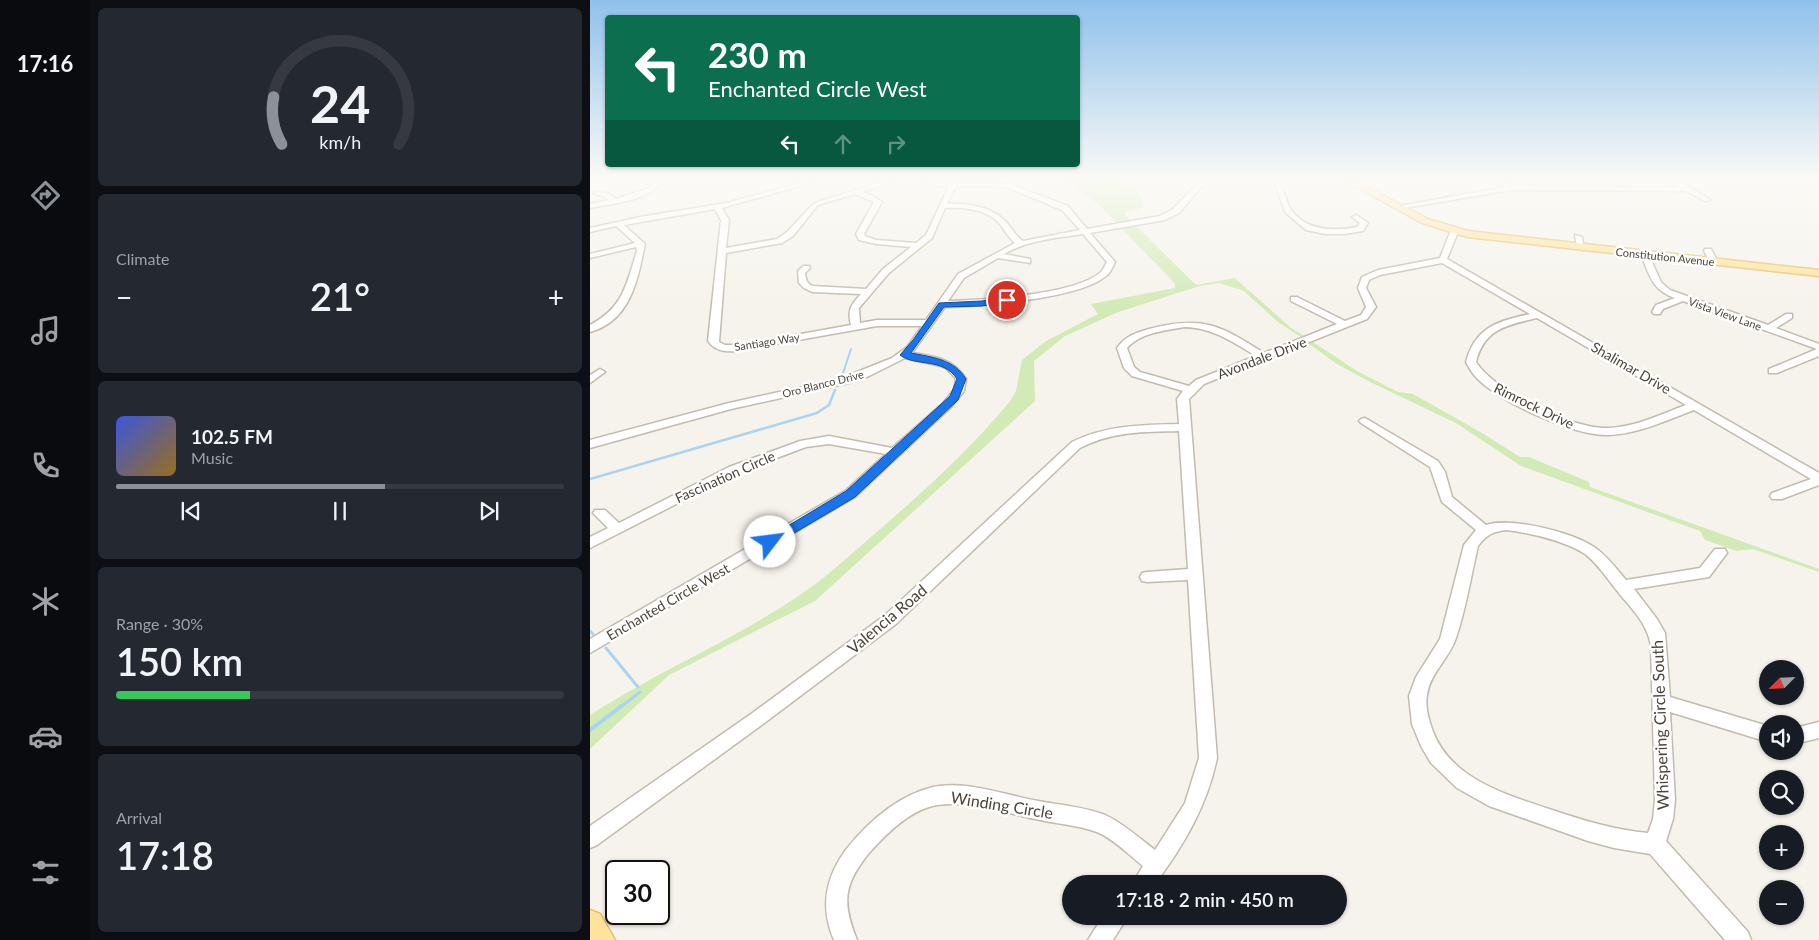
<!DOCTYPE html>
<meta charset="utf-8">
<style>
body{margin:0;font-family:Lato,sans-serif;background:#242831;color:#f1f3f6;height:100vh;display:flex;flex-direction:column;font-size:19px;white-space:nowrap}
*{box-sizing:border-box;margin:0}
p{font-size:16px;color:#9ea1a6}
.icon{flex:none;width:28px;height:28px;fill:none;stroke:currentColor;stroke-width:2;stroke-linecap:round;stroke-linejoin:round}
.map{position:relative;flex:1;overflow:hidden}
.side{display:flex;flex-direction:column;gap:8px;padding:8px;background:#0d0f14;width:500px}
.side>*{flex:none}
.guide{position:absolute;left:15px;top:15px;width:475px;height:152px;border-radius:5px;box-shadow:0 1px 4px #0004;background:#0b6e4f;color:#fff;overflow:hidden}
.needle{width:32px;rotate:246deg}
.fabs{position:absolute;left:1169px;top:660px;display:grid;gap:10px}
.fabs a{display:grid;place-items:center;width:45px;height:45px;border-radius:50%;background:#171b24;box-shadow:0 1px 4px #0004;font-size:25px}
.speed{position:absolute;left:15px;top:860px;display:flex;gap:10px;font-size:25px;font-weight:700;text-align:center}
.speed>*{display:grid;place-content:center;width:65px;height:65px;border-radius:50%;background:#171b24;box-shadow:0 1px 4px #0004;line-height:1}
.speed .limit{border:2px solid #111;border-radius:8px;background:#fff;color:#111}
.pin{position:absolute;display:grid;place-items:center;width:42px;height:42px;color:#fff;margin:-21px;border:2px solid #fff;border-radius:50%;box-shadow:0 1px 5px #0007}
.me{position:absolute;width:55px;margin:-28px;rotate:60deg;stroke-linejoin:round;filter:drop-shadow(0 0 4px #0008)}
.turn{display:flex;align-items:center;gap:18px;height:105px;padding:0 20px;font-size:22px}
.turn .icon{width:65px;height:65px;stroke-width:2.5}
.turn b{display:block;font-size:35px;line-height:42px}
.lanes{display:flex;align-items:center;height:48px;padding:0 20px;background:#0003;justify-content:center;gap:25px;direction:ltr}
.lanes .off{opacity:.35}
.big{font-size:38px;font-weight:600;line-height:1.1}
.side .tile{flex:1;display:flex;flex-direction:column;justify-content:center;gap:8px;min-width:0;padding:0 18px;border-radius:8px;background:#242831}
.side .dial{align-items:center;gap:0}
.dial svg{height:130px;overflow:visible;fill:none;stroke:#363941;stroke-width:7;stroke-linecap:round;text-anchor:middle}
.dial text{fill:#f1f3f6;stroke:none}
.song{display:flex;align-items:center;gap:15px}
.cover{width:60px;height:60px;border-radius:8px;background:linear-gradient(135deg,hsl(230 70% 55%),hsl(40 70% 35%))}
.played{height:5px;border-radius:2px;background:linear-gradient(90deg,#8c9099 60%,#363941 60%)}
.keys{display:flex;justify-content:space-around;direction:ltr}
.heat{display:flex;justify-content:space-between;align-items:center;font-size:28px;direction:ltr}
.charge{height:8px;border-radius:4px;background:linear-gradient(90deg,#34c759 30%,#363941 0)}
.trip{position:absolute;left:472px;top:875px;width:285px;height:50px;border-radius:25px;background:#171b24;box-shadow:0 1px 4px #0004;font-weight:600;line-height:50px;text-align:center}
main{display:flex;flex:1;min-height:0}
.dock{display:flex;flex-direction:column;width:90px;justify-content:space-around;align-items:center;background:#090b0e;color:#9ea1a6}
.dock .icon{width:35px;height:35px}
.dock .selected{color:#8c9099}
.dock b{font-size:22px;color:#f1f3f6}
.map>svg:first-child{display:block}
.green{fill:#d2eab5}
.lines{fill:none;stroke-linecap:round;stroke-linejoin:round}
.stream-far3{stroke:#a9d4f2;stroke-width:2}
.stream-far2{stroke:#a9d4f2;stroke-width:2.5}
.stream-far1{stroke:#a9d4f2;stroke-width:3}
.stream{stroke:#a9d4f2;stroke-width:4}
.minor-casing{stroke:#c2bbae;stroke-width:3}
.major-casing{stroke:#e6c16a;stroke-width:3}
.minor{fill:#fff;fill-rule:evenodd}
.major{fill:#ffe39c;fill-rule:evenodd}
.route{fill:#1a73e8;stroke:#114b97}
.labels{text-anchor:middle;stroke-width:5;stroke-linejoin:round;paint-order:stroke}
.far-street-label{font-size:11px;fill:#4b4439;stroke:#fff}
.street-label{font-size:14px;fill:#4b4439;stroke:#fff}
.near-street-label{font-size:16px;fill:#4b4439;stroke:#fff}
</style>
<main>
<nav class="dock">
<b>17:16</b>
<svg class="icon selected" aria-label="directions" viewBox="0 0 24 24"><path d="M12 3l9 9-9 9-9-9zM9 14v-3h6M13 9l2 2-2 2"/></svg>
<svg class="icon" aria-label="music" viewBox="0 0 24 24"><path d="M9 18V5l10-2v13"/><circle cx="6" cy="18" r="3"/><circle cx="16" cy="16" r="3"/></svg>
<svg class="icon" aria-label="phone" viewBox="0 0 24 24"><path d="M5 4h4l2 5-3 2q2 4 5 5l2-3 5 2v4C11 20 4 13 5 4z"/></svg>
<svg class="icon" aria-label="climate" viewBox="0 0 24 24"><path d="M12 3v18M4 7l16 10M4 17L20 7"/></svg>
<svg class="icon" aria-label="car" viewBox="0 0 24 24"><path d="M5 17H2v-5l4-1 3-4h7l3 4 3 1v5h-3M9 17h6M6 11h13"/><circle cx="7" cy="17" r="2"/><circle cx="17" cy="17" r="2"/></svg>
<svg class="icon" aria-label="filters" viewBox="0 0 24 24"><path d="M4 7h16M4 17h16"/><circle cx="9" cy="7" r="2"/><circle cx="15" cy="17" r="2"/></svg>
</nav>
<section class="side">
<div class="tile dial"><svg viewBox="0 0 100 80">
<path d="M14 69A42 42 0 1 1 86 69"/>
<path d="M14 69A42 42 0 0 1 9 40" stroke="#8c9099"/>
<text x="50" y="56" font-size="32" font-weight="700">24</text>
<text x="50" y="72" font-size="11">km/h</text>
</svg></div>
<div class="tile"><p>Climate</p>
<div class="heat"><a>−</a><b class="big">21°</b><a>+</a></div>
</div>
<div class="tile">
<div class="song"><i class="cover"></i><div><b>102.5 FM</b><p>Music</p></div></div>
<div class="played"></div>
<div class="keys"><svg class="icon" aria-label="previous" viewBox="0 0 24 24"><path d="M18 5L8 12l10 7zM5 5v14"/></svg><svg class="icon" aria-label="pause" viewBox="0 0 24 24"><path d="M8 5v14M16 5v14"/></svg><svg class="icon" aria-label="next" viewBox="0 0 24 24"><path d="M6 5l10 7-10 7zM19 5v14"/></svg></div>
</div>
<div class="tile"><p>Range · 30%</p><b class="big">150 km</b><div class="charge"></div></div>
<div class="tile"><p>Arrival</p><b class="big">17:18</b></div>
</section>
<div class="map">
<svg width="1229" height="940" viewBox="0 0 1229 940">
<rect width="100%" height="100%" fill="#f6f3ec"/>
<path class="green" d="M444,178H512L546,188L555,207L534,213L542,222L528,224L508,204L491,192L466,194L490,191L485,184Z
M545,225L606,285L645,278L701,328L714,336L711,337L688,322L654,291L629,283L610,286L528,312L475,336L444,361L445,401L225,601L79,675L0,749V715C71,669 151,637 220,588C241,573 261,554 281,537C331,494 379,451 421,400L426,391L432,360L456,341L508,314L501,304L585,288V284L580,278L531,228Z
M723,342L767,371L808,392L823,394L892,433L930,457H939L999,482L1000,487L1229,569V572L1163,549L1147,551L1115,540L1110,531L931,466L866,423L780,382L747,364L719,344Z"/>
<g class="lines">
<path class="stream-far3" d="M252,376L261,349"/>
<path class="stream-far2" d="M0,479L227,413L239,405L245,390"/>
<path class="stream-far1" d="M0,631L3,634
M16,648L48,687
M32,706L50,692"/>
<path class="stream" d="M0,730L33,705"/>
<g class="minor-casing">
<path id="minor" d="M70,178H76C60,201 26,203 0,208V204L19,200L13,196L4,194V192L17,193L26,199L59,188Z
M229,178H238L132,208L139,220L136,248L187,239L197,232L224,203L305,178H314L272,192L285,197L292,202L274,234L275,236L286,240L326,243L336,235L359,186H347L319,178L347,182L419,184L478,206L497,229L570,216L583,209L608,183L633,178H645L612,186L589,213L575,220L500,233L525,262C523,266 521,272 517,275C492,299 390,306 355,307L322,353C344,356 364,359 376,379L374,391L361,407L265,497L0,653V639L255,491L296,454L239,444L216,447L147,473L0,548V537L18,528L3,513L5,510H15L29,523L139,467L210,441L239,436L302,448L353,403L364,390L366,379L357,369L351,366L315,358L279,376L259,383L141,409L0,448V440L139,403L252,378L302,358L317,347L332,326H287L147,351C135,352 125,351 118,341L131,220L125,209L34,225L55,244C48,278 41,321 0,332V325C34,307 36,285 47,251L46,247L0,258V254L45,243L26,226L0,232V228L50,217L136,203ZM366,186L416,187L472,210L490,230L433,241C424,235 421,226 414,220C399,206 376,203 357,204ZM265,194L284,202L266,234L269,240L286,244L321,247L293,269L276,289L223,286C217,284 216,280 215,273L220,268L219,266H213L208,271L209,283L214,288L222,292L271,294C261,305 257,310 261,325L150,345H135L129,342L136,253L192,243L203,236L228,205ZM355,208C374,207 397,209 410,224C415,231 418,237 425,243L368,274L336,320H287L270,323L269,308L299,273L342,238ZM493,234L517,262C515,265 513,270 511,272C485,295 393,300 358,301L374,278L408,258L440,263V259L414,254C438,240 466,238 493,234Z
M683,178H689C693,188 696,203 702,211C718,232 745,231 767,227L770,223L762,217L766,215L778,223L773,231L754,234H735L716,230L695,212Z
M896,178H904L923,186L1089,187L1079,178H1086L1120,200L1115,201L1095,191L922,190L808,209L804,207L915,187Z
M1223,178H1229V182Z
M861,230L868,232L857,259L1229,473V485L1192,499H1182L1180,496L1182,493L1221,479L1104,410C1077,420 1048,434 1019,435C985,437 906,401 884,375C881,371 878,366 876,362C885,327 908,321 940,314L852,263L790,275L779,280L776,288L786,307L777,319L614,384L599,399L627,758C617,806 594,845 565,884H542L553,866C539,855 524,839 507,832C491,826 471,824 455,821C421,815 372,797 339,807C316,814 295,835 279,853C253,885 252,903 267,940H244C230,908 235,879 255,851C277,823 307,796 343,787C376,780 415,795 448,801C470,805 495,807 515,815C533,823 549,838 565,850L567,847L595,803L609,758L598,580L557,582L552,581L550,577L552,573L557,572L598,569L589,431C555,432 522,431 490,448L306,624L173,724L7,845L0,848V826L161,714L294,616L482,442C516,425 551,425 589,424L587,399L593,391L542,376L534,368L527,348C535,336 546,333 559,329C612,315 630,325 674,353L747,324L701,301V297H707L755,321L771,315L776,307L768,288L772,277L788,270L850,258ZM947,318L1096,405C1071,414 1046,427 1019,428C984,430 905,392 886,362C894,329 917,325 947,318ZM595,327C623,328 643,342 666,356L606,380L599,386L550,372L544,367L537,348C550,333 576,330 595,327Z
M985,235L992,237L994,250L987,248Z
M1115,249H1121L1128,262L1127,264H1121L1114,251Z
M1052,253H1058L1071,282L1080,290L1178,325L1196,314H1202V318L1186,328L1229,344V356L1187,373H1179V369L1227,349L1093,301L1073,309L1070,314H1064L1062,312L1066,305L1085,298C1062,290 1060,276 1051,255Z
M10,369L15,372L0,383V375Z
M775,418L848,461L855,472L862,497L896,525C921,517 982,532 1004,547C1016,555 1026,568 1036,580L1110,568L1125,549H1135L1137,553L1119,577L1044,589L1067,619L1075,633L1080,697L1178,726V742L1080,712L1085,800L1083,819L1076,841L1158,932L1161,940H1135L1060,854L1024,848L998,841L899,806L867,788L841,763L831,746L822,724L819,696L826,677L850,639L874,545L886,530L852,502L840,467L771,423L769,421L771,419ZM917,530C939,533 976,541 995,554C1007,563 1016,577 1025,588C1039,607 1057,621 1061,646L1065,800L1063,819L1058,833C1024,830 992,820 959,809C914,794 859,778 842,729C838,718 835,706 837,695C840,673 859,659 866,638C876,609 881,576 888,546C896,535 904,531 917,530Z
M1229,722V738L1205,744V728Z
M513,916H538L523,940H498Z"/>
</g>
<g class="major-casing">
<path id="major" d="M750,178H760L838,219L878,231L1229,270V276L877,237L832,223Z
M0,910L10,914L25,940H0Z"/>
</g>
<use href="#minor" class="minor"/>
<use href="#major" class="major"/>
</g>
<linearGradient id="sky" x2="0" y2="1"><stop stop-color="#8fc1ec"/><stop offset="0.58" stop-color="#fbfaf6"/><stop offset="1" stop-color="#fbfaf6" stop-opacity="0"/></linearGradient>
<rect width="1229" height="309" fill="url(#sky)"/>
<path class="route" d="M417,297L421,300L420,301L392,306L354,307L321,353C342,357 364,359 376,379L368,400L265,497L184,545H176L174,542L176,539L256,491L360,396L367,379C353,357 325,367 310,355L323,340L349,303L392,301Z"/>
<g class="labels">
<g class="far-street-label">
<text transform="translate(1075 257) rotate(6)" y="4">Constitution Avenue</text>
<text transform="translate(1135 314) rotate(20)" y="4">Vista View Lane</text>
<text transform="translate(177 342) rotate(-9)" y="4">Santiago Way</text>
<text transform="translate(233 384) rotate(-14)" y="4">Oro Blanco Drive</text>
</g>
<g class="street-label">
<text transform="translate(672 358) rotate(-21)" y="5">Avondale Drive</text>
<text transform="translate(1041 368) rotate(30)" y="5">Shalimar Drive</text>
<text transform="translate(944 406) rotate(26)" y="5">Rimrock Drive</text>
<text transform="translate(135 477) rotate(-24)" y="5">Fascination Circle</text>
<text transform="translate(78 602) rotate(-30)" y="5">Enchanted Circle West</text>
</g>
<g class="near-street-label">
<text transform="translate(297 619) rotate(-40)" y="6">Valencia Road</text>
<text transform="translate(1070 725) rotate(-92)" y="6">Whispering Circle South</text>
<text transform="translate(412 805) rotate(9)" y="6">Winding Circle</text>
</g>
</g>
</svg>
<div class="fabs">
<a><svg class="needle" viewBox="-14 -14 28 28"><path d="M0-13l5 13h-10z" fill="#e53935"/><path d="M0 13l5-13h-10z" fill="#9ea1a6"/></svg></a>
<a><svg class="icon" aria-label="sound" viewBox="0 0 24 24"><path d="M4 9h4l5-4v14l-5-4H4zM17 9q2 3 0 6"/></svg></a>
<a><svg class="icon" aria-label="search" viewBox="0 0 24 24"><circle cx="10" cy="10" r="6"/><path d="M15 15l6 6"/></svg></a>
<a>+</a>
<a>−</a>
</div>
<div class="speed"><div class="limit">30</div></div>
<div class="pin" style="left:417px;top:300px;background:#d93025"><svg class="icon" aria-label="arrive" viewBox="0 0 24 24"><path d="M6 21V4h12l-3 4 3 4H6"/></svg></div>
<svg class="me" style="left:180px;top:542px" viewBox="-20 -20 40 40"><circle r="19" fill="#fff"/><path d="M0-13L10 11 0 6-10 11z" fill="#1a73e8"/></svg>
<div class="trip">17:18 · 2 min · 450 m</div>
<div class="guide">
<div class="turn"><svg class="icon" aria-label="left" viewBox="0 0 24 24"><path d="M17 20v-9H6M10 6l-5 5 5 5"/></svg><div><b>230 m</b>Enchanted Circle West</div></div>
<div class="lanes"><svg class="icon" aria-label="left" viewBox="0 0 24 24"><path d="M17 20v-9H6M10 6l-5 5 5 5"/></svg><svg class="icon off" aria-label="ahead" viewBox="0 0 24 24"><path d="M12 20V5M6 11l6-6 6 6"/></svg><svg class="icon off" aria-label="right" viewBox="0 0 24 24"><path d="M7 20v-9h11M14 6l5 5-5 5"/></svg></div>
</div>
</div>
</main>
